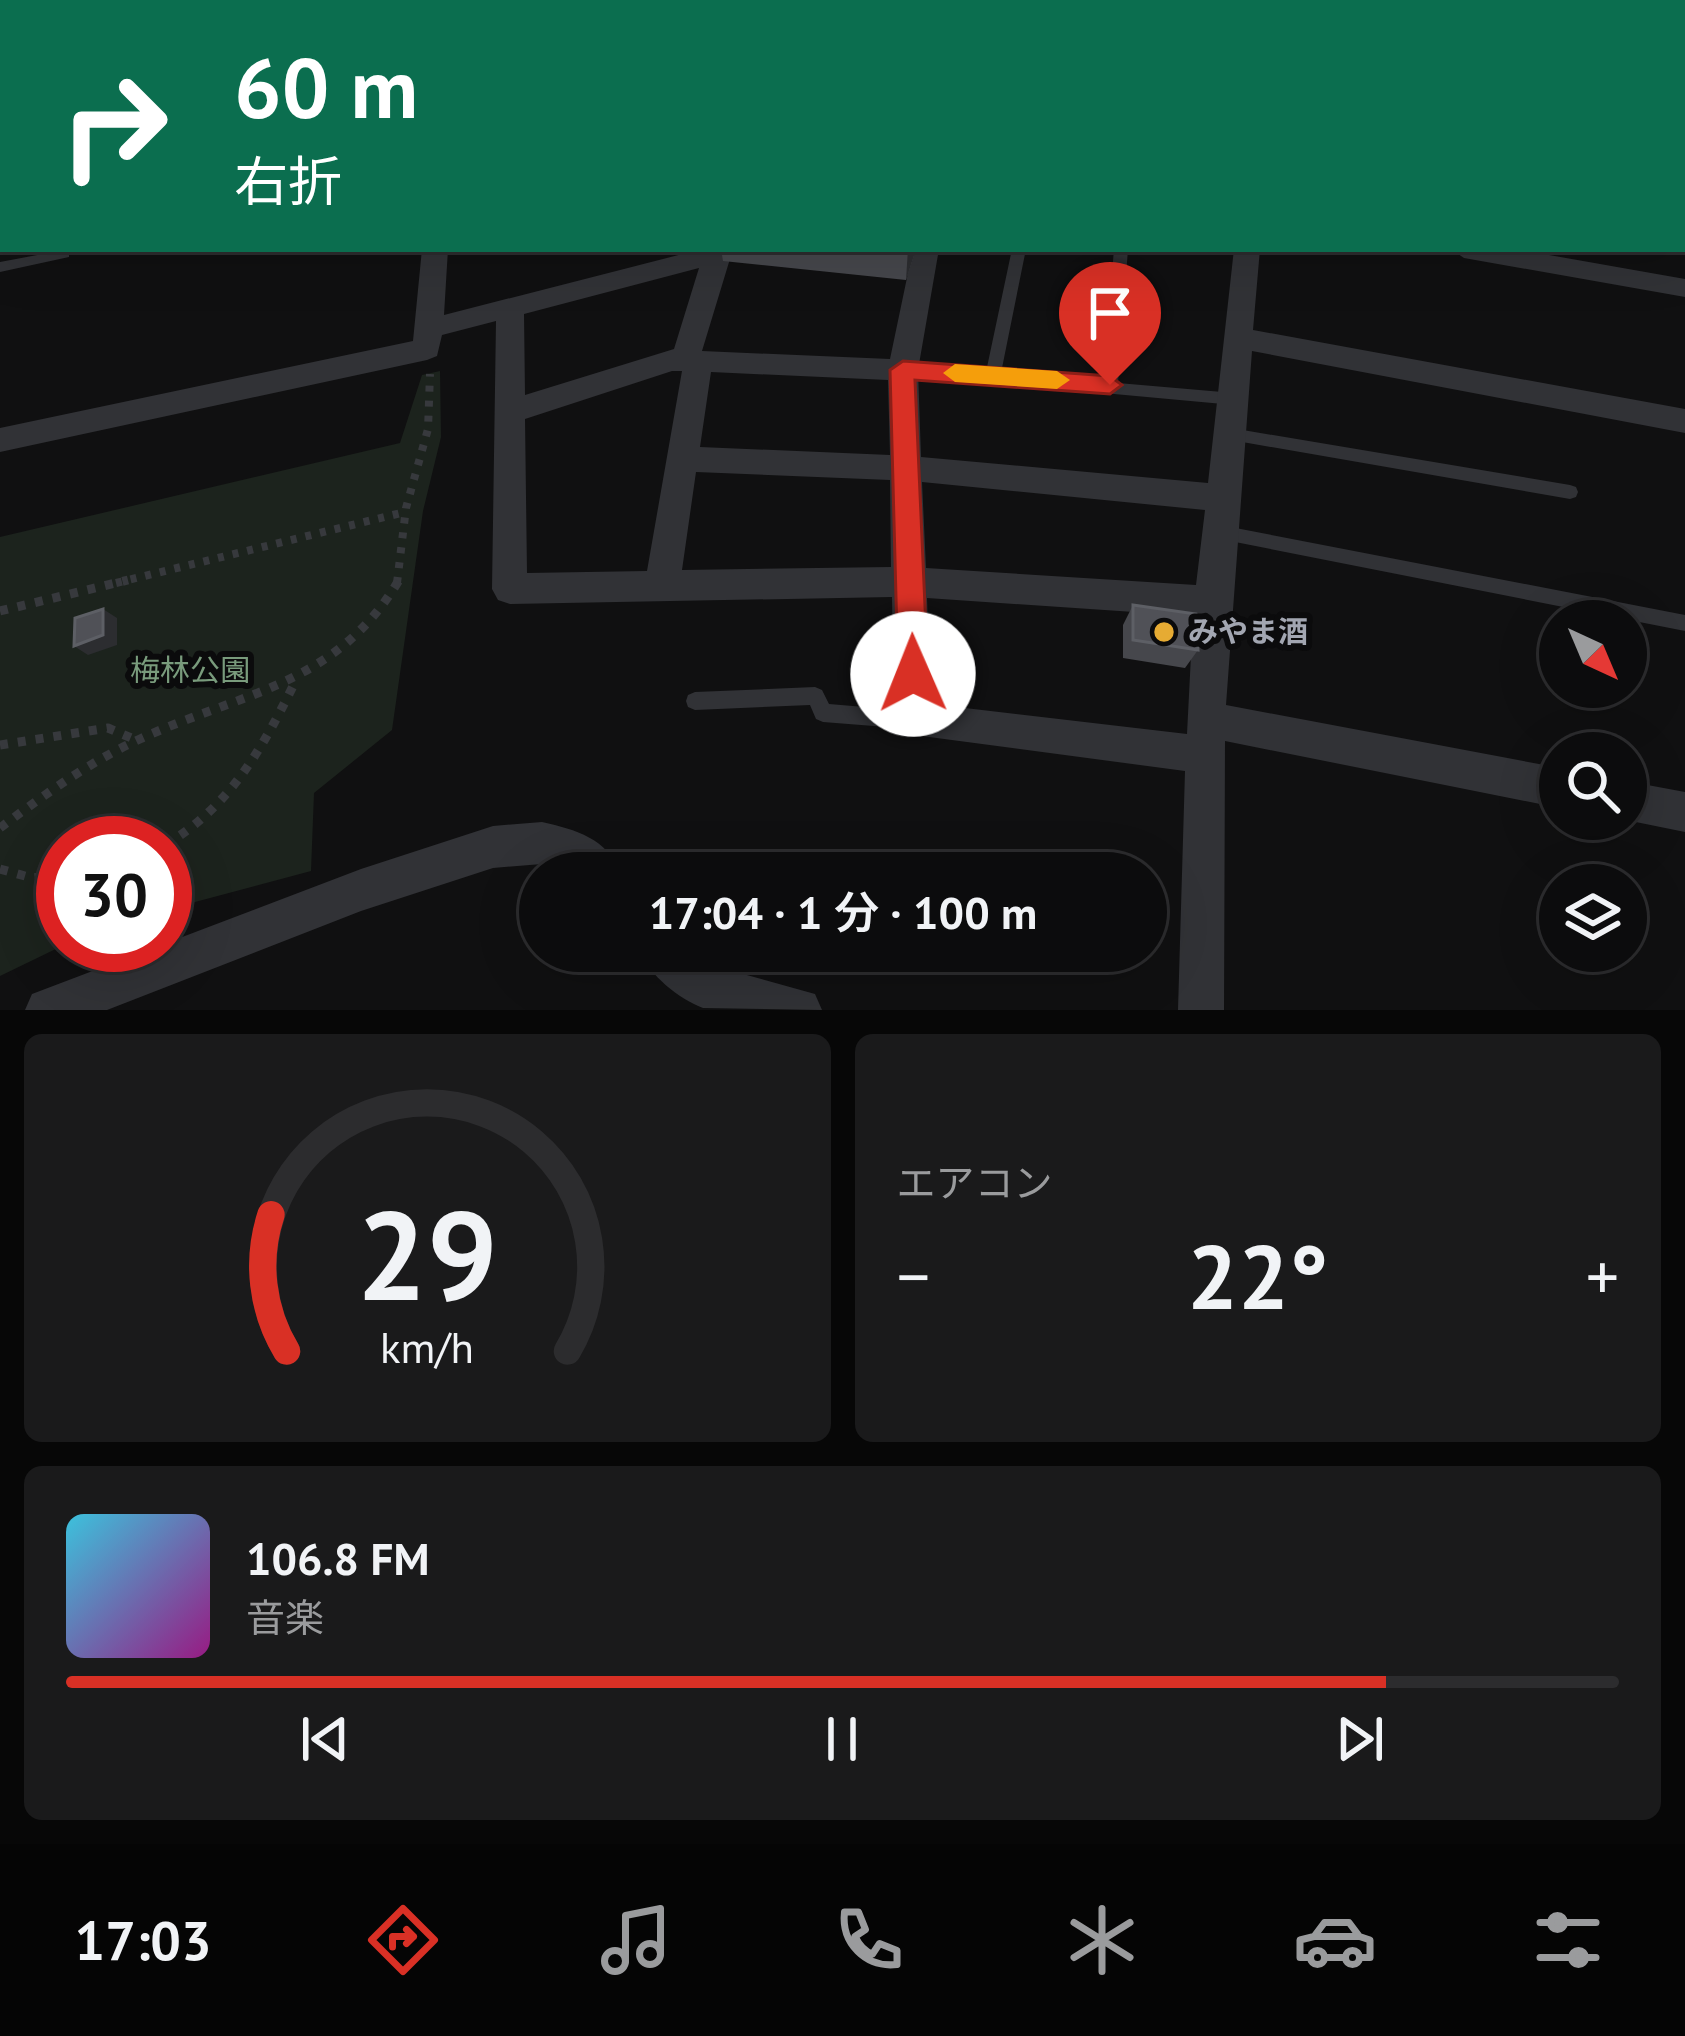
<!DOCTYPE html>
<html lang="ja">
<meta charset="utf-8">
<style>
body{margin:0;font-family:"PT Sans","Noto Sans JP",sans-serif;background:#1a1a1b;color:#f1f3f6;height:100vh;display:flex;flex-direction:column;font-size:45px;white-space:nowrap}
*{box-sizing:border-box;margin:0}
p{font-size:39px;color:#9a9b9d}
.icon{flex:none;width:66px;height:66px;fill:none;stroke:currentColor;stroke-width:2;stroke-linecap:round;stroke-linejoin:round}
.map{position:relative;height:1010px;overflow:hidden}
.drawer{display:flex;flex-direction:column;gap:24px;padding:24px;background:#070707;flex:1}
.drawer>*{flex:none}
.hud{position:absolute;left:0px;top:0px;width:1686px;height:252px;box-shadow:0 12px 48px #0002,0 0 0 3px #2c2c2e;background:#0b6e4f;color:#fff;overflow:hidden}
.needle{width:78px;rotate:136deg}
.fabs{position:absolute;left:1539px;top:600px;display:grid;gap:24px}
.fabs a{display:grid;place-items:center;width:108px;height:108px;border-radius:50%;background:#0c0c0d;box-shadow:0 12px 48px #0002,0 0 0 3px #2c2c2e;font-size:60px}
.speed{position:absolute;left:36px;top:816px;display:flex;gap:24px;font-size:60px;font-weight:700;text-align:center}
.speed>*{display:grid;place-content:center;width:156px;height:156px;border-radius:50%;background:#0c0c0d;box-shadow:0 12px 48px #0002,0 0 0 3px #2c2c2e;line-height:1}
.speed .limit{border:18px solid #d22;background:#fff;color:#111}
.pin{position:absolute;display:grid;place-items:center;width:102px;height:102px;color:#fff;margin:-123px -51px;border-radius:50% 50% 50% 0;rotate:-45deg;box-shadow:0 0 12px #0007}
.pin .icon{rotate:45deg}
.me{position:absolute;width:132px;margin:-66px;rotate:359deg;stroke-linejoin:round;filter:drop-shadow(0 0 9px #0008)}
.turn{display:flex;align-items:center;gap:42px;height:252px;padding:0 36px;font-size:54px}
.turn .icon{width:156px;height:156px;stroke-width:2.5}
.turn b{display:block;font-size:84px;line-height:102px}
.big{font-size:90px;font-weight:600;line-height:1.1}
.drawer .widget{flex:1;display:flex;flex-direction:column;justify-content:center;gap:18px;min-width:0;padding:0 42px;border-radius:18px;background:#1a1a1b}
.drawer .dial{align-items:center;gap:0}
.dial svg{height:312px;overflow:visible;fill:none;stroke:#2c2c2e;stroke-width:7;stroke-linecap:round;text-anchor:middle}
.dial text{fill:#f1f3f6;stroke:none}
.song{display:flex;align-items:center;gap:36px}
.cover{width:144px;height:144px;border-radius:18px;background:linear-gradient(135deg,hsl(190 70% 55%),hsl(310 70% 35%))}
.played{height:12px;border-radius:6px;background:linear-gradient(90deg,#d93025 85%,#2c2c2e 85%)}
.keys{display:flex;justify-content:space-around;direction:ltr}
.heat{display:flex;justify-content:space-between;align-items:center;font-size:66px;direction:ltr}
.drawer .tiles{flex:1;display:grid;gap:24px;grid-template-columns:1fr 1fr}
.widget:last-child{grid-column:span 2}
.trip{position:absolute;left:519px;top:852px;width:648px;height:120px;border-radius:60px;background:#0c0c0d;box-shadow:0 12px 48px #0002,0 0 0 3px #2c2c2e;font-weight:600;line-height:120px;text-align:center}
.dock{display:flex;height:192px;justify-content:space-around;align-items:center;background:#050505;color:#9a9b9d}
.dock .icon{width:84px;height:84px}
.dock .active{color:#d93025}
.dock b{font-size:54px;color:#f1f3f6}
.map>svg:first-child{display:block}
.green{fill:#1c231d}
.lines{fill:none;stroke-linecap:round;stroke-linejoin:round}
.path-far1{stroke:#37393d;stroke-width:8;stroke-dasharray:6 9;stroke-linecap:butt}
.path{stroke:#37393d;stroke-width:9;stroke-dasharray:8 10;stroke-linecap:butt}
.service{fill:#313236;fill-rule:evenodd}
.minor{fill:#313236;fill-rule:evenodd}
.wall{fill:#46474c}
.shaded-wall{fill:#2c2d30}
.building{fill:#505157;stroke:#5d5f65;stroke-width:3}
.route{fill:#d93025;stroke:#8d1f18;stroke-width:3}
.slow{fill:#f59e0b}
.poi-dot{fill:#e6ab33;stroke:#0b0b0c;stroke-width:4.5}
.labels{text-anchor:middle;stroke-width:12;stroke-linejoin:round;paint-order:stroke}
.poi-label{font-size:30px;font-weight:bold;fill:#a2a6b1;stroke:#0b0b0c;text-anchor:start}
.park-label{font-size:30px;fill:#799b7c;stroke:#0b0b0c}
</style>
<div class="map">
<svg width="1685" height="1010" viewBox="0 0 1685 1010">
<rect width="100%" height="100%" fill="#101011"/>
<path class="green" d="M440,371L441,437L423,511L392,730L314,793L311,871L165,910V843H63L64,945L0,976V537L400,443L422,375Z"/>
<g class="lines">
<path class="path-far1" d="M116,583L405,512
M397,583L406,508L428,429L430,374"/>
<path class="path" d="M0,611L128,580
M0,745L108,728L136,740
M0,828C44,795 89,762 140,739C242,692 336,686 399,580
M165,845C229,807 261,751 293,686
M0,869L32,878L63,874"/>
<path class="service" d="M0,0H8L0,3Z
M3,223V231L0,232V224Z
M1012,249H1026L1001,373L1103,382L1114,249H1128L1118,383L1234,393L1242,399L1239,403L1234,405L898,374L896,370L898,366L903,365L986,372Z
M64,250L69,251V257L0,272V262Z
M1231,428L1570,485L1576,487L1578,492L1576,497L1570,499L1231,440L1223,434Z
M1220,525L1685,615V631L1220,539L1214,537L1212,532L1214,527Z
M815,687L822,690L829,704L912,711L919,714L922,720L919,726L912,729L823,722L816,719L810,705L695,710L688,707L686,701L688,695L695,692Z"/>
<path class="minor" d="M448,0H468V3H448Z
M905,0H925V3H905Z
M1404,0H1444L1446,3H1406Z
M1484,0H1506L1508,3H1486Z
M1683,157H1685V174L1683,173Z
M1683,190H1685V206H1683Z
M422,249H448L444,315L702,249H733L702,351L890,359L913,249H939L918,370L921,457L1208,483L1234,249H1260L1253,330L1685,409V433L1252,351L1226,705L1560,768V808L1225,741L1224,1010H1178L1185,771L899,733L894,720L892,597L510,604L498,600L492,589L496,321L442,335L437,356L427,360L0,452V428L413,341ZM699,268L674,349L525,395L524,314ZM672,371H682L647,571L527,573L525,419ZM711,372L888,380L890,455L700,447ZM696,472L890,480L891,567L682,570ZM922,482L1205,510L1196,585L926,568ZM927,598L1193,616L1187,734L931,704Z
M1451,249H1515L1685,279V297L1464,258Z
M1626,781L1685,792V832L1621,819H1626Z
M542,822C577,830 606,838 621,873H570L542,864L493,868L361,911L107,1010H25L32,994L361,869L493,826Z
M640,951H696L714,966L815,994L822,1010L703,1008C678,998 650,976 640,951Z"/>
</g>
<path class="wall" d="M721,249H916L906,280L723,261Z
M1133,605L1198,650L1185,668L1123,658V625Z"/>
<path class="shaded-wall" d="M513,0H610L611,3H513Z
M908,249H916L906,280Z
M103,609L117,618V645L88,655L74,646Z"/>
<path class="building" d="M1133,605L1196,614L1198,650L1133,640Z
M103,609V635L74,646L75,618Z"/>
<path class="route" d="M903,361L1110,376L1122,385L1110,394L915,380L928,674L924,684L913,688L902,684L898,674L890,370Z"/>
<path class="slow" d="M955,364L1057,371L1070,380L1057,389L955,382L943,373Z"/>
<circle class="poi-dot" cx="1164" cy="632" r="12"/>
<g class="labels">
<g class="poi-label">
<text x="1188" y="642">みやま酒</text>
</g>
<g class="park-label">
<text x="190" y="681">梅林公園</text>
</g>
</g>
</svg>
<div class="fabs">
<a><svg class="needle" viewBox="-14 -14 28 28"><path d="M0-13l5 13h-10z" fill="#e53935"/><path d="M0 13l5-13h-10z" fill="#9a9b9d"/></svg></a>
<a><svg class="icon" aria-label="search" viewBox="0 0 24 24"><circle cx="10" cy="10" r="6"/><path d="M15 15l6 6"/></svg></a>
<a><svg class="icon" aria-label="layers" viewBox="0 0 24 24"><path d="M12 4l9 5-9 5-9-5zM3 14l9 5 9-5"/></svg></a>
</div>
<div class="speed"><div class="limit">30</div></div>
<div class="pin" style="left:1110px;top:385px;background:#d93025"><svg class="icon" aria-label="arrive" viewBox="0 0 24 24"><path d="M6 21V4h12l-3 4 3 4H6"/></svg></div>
<svg class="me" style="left:913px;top:674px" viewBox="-20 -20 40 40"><circle r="19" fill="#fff"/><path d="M0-13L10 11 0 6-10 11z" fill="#d93025"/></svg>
<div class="trip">17:04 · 1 分 · 100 m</div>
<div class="hud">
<div class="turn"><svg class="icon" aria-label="right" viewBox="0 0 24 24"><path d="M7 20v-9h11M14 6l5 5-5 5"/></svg><div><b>60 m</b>右折</div></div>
</div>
</div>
<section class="drawer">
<div class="tiles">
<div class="widget dial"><svg viewBox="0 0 100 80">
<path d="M14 69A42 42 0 1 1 86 69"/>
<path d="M14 69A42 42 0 0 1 10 34" stroke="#d93025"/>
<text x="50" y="56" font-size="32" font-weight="700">29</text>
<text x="50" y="72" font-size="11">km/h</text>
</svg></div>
<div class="widget"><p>エアコン</p>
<div class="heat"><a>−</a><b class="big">22°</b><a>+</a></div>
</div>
<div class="widget">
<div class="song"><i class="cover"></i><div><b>106.8 FM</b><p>音楽</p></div></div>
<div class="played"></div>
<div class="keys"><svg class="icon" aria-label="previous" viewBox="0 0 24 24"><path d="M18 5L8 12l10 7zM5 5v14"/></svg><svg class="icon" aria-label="pause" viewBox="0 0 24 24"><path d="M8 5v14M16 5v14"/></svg><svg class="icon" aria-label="next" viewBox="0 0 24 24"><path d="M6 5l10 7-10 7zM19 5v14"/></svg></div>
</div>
</div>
</section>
<nav class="dock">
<b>17:03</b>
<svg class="icon active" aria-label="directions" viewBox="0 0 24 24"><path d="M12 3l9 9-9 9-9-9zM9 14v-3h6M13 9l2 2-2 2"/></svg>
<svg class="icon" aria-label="music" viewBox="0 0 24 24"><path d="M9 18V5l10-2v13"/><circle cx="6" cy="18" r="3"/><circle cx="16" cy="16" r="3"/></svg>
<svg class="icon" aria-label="phone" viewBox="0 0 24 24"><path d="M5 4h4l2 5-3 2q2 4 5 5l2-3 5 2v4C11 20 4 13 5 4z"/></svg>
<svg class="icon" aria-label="climate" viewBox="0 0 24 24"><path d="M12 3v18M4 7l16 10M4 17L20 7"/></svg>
<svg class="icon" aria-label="car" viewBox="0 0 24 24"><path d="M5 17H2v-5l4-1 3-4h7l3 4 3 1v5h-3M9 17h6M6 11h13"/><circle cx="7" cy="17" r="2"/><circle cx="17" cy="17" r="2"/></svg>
<svg class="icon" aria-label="filters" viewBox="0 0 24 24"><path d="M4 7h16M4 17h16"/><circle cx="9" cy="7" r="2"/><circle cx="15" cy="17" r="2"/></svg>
</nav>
